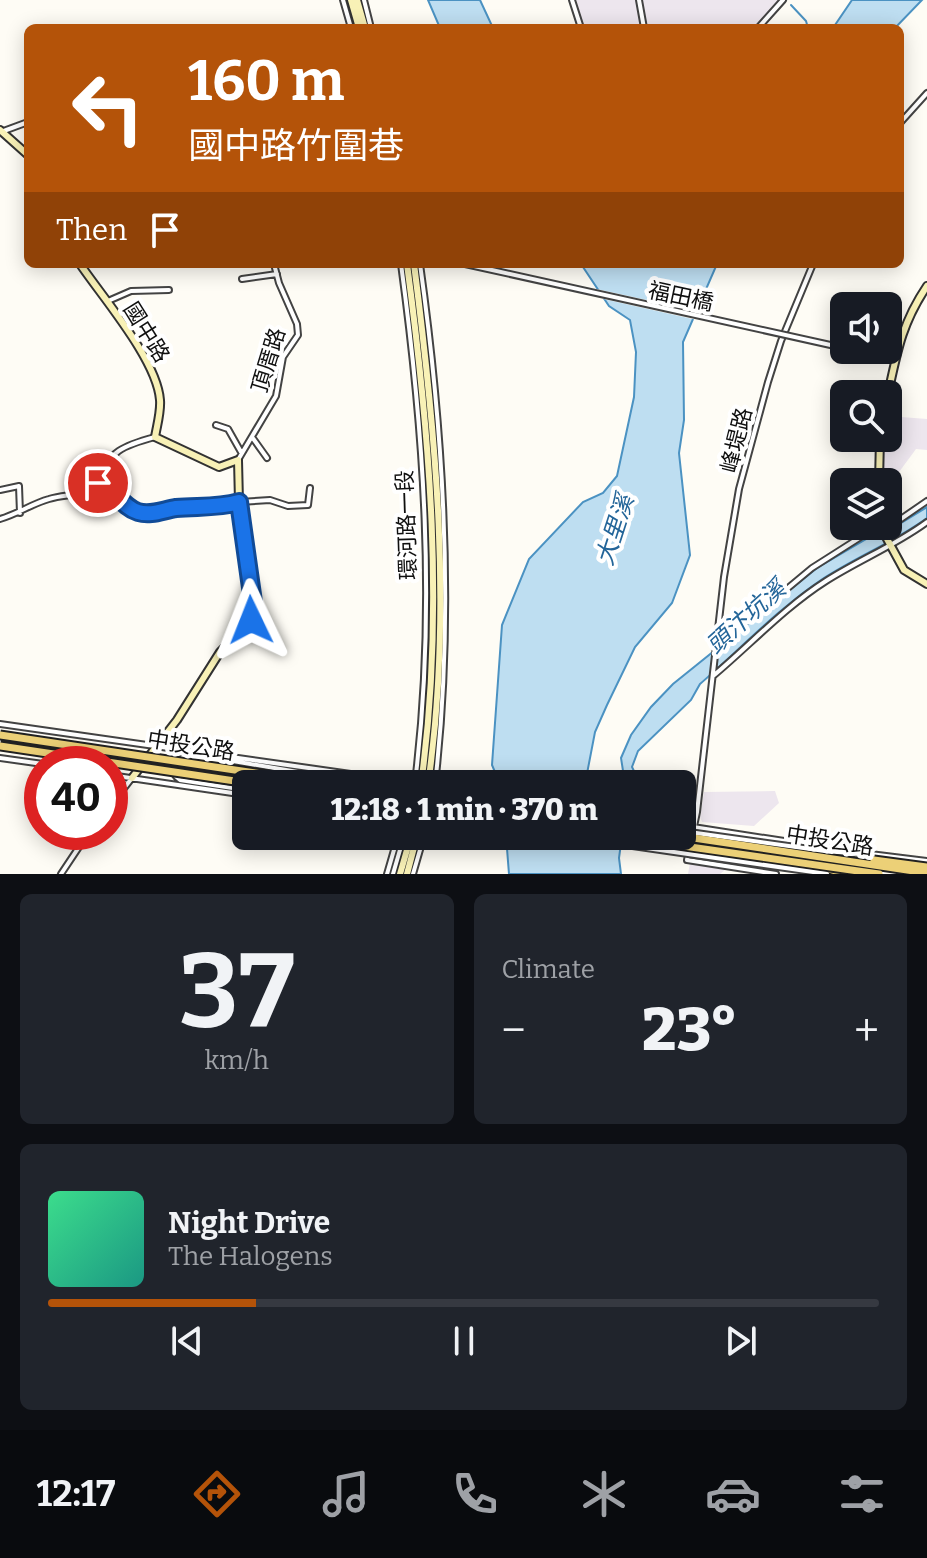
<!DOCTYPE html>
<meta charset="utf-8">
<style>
body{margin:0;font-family:Bitter,"Noto Sans TC",serif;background:#20242c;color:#f1f3f6;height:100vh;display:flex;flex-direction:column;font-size:30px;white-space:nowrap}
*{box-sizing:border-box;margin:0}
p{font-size:26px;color:#9ea1a6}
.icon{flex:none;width:44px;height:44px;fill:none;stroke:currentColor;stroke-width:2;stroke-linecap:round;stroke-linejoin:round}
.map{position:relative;height:874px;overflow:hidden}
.side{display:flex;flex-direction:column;gap:20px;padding:20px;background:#0d0f14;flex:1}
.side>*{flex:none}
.banner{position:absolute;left:24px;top:24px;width:880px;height:244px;border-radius:12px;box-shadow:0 4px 20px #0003;background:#b45309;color:#fff;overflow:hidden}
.tools{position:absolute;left:830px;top:292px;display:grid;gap:16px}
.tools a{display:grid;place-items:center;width:72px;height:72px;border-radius:12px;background:#171b24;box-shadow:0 4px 20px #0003;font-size:40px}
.speed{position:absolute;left:24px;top:746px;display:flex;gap:16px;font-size:40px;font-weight:700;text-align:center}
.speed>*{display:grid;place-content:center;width:104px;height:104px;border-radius:50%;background:#171b24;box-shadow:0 4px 20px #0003;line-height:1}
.speed .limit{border:12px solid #d22;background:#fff;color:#111}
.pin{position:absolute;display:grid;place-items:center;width:68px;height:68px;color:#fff;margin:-34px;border:4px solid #fff;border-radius:50%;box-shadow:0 2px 8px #0007}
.me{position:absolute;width:88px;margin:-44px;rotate:358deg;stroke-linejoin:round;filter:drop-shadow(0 0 6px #0008)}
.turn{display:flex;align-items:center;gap:28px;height:168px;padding:0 32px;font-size:36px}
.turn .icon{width:104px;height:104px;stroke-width:2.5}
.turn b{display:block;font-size:56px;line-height:68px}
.then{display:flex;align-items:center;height:76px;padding:0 32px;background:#0003;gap:16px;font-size:30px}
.big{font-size:60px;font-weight:800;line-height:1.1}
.side .card{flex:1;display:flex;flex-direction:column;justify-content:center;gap:12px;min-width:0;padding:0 28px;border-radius:12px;background:#20242c}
.side .dial{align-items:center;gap:0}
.dial b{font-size:104px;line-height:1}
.song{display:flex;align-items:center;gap:24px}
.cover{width:96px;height:96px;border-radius:12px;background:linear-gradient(135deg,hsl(150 70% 55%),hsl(170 70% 35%))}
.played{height:8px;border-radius:4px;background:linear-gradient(90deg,#b45309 25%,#363941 25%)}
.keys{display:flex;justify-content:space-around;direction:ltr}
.heat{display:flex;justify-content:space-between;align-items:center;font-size:44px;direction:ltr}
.side .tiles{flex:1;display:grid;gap:20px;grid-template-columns:1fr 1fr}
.card:last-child{grid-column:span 2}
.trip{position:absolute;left:232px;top:770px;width:464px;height:80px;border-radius:12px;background:#171b24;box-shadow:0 4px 20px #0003;font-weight:800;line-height:80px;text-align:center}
.tab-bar{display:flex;height:128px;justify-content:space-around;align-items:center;background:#090b0e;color:#9ea1a6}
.tab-bar .icon{width:56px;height:56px}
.tab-bar .active{color:#b45309}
.tab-bar b{font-size:36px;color:#f1f3f6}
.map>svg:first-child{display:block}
.industrial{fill:#ede6ee}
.water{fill:#bedef1;stroke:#4b92c2;stroke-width:2}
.pier{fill:#fefcf5}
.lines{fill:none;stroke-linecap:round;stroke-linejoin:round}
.stream{stroke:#4b92c2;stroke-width:2}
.street-casing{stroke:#434343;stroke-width:8}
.secondary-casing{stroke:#323232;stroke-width:10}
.primary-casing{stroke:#212121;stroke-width:11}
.street{stroke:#fff;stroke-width:4}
.secondary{stroke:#f8f1b6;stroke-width:6}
.primary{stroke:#ecd077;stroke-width:7}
.street-bridge-casing{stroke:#434343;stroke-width:8;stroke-linecap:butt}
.primary-bridge-casing{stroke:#212121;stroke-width:11;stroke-linecap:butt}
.street-bridge{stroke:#fff;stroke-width:4}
.primary-bridge{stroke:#ecd077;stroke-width:7}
.route-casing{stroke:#114b97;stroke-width:20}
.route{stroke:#1a73e8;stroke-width:14}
.labels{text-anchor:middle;stroke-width:8;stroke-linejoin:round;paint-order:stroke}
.street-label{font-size:22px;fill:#101010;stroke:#fff}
.water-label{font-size:24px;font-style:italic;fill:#236599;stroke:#fff}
</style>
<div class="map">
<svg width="927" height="874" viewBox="0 0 927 874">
<rect width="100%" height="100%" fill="#fefcf5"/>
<path class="industrial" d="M576,0H781L753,28H584Z
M888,416L927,419V450L916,449L888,487V482H882L883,438H888Z
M775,791L779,803L754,826L702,822L700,817L704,792Z
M690,863L725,870L720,874H688Z"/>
<path class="water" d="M428,0H480L493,28H440Z
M852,0H922L895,28H833Z
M581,264H717L683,342L684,420L679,453L690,555L672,603L635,647L607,705L595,732L585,784H500L492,765L502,625L529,559L583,502L603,493L617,476L634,397L636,352L630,320L609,306Z
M927,507V518C894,542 856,557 821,580C778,609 739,650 700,684L691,700L638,751L632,767L635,773L632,784H622L624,777L621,758L631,735L651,707L673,684L817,568L868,538L875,539Z
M506,836H622L619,858L621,874H509Z"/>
<path class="pier" d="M592,288L701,312L697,320L599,298Z"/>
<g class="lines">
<path class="stream" d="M791,5L806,21L808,28"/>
<g class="street-casing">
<path id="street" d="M343,0L351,28
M364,0L371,28
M572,0L581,28
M639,0L644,28
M758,28L783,0
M900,123L927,93
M1,132L28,122
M401,264C424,433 436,604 416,774L413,784
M420,264C444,435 455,612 435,784
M242,279L277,274
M108,301L131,291L169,290
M855,350L894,356
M216,425L228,429L241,452
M252,437L267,458
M238,460L276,396L283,357L298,335L297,324L279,283L274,264
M98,483C107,451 125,445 155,437
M0,490L19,486L20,513
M0,519C18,514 31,504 49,499C68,493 82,498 98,483L109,485L119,498L136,512L153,513L174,508L224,506L239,502L270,500L288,506L308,505L310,488
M888,524L895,523L927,501
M718,644L739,624L752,618L812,568L878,526
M713,676C750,645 785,607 826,581C859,560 896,545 927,522
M0,724L421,784
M180,752C170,760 169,772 180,780L246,790
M0,758L43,764
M233,761L368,784
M110,775L246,795
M110,806L132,778
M693,827L862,853L927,861
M832,852L854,853
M61,874L89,832
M387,874L398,836
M393,874L404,836
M413,874L424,836
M776,874L687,860L697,812L724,577L739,489L768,382L781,341L813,264"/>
</g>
<g class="secondary-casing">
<path id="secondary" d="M351,0L359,28
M357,0L365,28
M0,130L28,155
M80,264C103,298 157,360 160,400C161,412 157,425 155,437L219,467L238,460L239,502L254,609L251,620L220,652L177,720L132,778
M407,264C430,436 445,611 421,784
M414,264C436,435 453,612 428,784
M888,394C897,352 902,323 927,286
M879,482L880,438
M880,526L904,570L927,584
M400,874L411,836
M407,874L417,836"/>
</g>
<g class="primary-casing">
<path id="primary" d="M829,869L845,874"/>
</g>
<use href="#street" class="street"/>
<use href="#secondary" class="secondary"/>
<use href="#primary" class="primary"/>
<g class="street-bridge-casing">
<path id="street-bridge" d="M465,264L844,348
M682,831L832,852
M563,836L827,874"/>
</g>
<g class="primary-bridge-casing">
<path id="primary-bridge" d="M0,735L329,784
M0,746L255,784
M613,836L879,874
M680,836L927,873
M874,860L927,867"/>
</g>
<use href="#street-bridge" class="street-bridge"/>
<use href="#primary-bridge" class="primary-bridge"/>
</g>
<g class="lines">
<g class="route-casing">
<path id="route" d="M98,483C115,487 121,507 138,512C151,516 163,510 176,508C198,506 218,508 239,502L254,609L251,620"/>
</g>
<use href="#route" class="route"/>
</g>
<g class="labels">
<g class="street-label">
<text transform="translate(681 296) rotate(12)" y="8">福田橋</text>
<text transform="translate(147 332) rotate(58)" y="8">國中路</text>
<text transform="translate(268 360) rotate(-73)" y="8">頂厝路</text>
<text transform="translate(736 440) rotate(-76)" y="8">峰堤路</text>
<text transform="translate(406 525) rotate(-92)" y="8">環河路一段</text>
<text transform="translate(191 745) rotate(9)" y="8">中投公路</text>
<text transform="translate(830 840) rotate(9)" y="8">中投公路</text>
</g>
<g class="water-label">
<text transform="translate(615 530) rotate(-72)" y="8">大里溪</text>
<text transform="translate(746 617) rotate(-42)" y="8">頭汴坑溪</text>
</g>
</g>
</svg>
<div class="tools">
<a><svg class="icon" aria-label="sound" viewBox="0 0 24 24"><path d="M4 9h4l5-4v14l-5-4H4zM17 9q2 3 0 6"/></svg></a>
<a><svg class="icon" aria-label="search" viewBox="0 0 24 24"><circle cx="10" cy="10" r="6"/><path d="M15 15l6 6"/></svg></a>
<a><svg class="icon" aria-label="layers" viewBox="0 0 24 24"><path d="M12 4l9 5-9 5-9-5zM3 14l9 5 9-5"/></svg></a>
</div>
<div class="speed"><div class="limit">40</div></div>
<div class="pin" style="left:98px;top:483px;background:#d93025"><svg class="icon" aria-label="arrive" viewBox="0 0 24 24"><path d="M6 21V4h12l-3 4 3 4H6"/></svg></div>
<svg class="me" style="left:251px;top:620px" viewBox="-20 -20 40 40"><path d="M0-17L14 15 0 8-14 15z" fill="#1a73e8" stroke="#fff" stroke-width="4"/></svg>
<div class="trip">12:18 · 1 min · 370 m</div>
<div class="banner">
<div class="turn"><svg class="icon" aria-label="left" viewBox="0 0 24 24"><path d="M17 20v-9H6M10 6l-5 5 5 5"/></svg><div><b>160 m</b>國中路竹圍巷</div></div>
<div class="then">Then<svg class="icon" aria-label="arrive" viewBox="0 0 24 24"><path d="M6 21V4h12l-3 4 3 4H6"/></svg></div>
</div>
</div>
<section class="side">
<div class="tiles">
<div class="card dial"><b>37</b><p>km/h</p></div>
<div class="card"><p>Climate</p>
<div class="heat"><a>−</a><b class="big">23°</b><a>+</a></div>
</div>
<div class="card">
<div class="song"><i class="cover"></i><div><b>Night Drive</b><p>The Halogens</p></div></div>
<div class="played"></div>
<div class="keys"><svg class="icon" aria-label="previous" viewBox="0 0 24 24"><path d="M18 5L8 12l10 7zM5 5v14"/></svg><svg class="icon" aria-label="pause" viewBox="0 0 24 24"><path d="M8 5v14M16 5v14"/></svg><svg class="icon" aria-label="next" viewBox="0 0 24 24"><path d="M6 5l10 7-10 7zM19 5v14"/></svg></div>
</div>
</div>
</section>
<nav class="tab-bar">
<b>12:17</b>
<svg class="icon active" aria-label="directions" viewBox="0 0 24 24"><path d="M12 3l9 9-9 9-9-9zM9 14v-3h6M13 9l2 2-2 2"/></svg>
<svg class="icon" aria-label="music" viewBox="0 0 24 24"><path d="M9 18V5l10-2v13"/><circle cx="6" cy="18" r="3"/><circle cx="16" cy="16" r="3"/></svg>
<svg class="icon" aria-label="phone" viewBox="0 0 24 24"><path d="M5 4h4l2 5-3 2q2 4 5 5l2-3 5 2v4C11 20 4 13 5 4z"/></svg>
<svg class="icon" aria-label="climate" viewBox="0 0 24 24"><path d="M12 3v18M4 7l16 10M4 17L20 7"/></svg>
<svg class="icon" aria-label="car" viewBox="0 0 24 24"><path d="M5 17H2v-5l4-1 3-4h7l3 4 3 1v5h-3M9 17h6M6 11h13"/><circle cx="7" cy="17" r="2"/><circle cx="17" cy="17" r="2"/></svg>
<svg class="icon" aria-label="filters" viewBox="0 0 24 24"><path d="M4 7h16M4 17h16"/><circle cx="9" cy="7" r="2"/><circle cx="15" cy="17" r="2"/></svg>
</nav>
